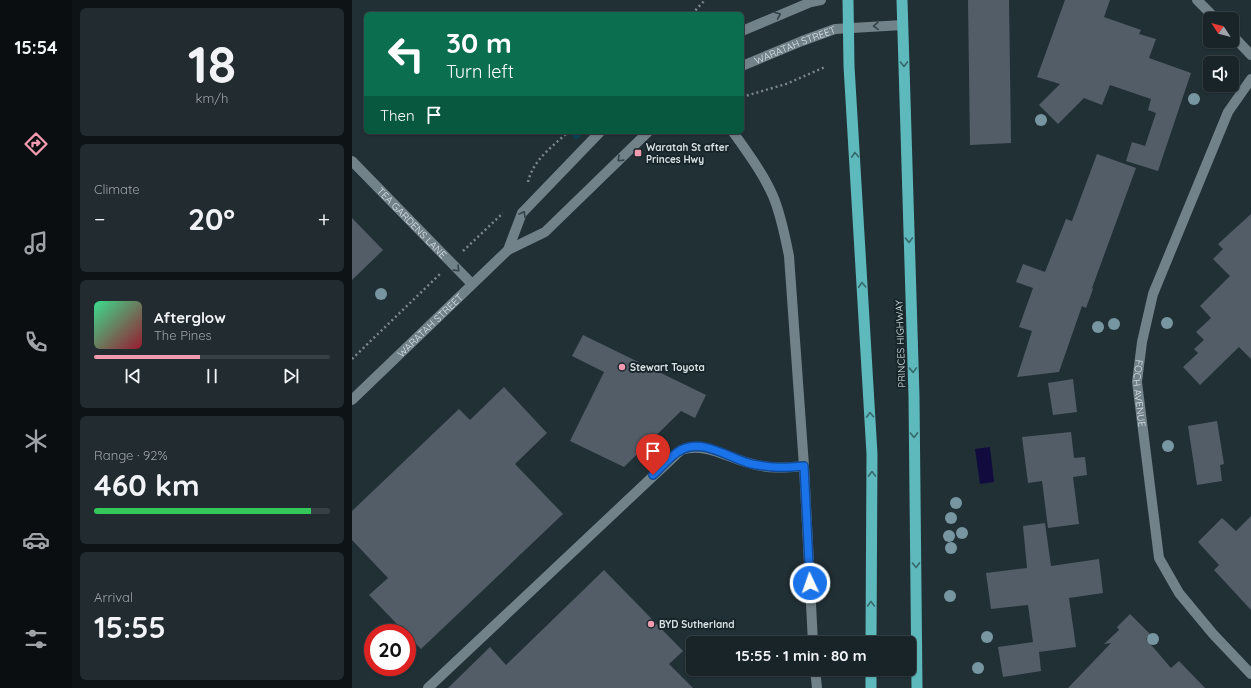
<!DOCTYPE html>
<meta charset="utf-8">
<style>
body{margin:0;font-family:Quicksand,sans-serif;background:#222c30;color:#f1f3f6;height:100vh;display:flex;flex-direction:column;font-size:15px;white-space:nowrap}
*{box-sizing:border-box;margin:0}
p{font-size:13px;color:#9fa4a8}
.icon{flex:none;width:22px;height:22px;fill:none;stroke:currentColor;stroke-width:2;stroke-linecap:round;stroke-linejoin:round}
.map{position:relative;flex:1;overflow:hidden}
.side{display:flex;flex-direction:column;gap:8px;padding:8px;background:#0e1416;width:280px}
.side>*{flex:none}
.banner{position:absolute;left:12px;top:12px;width:380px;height:122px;border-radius:6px;box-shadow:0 1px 3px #0004,0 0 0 1px #374145;background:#0b6e4f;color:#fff;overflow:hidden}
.needle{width:26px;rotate:306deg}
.fabs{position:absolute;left:851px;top:12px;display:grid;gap:8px}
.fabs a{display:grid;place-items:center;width:36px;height:36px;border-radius:6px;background:#192428;box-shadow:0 1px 3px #0004,0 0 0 1px #374145;font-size:20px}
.speed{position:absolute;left:12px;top:624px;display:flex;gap:8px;font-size:20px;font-weight:700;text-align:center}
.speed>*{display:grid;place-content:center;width:52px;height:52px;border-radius:50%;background:#192428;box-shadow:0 1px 3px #0004,0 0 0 1px #374145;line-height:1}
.speed .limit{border:6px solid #d22;background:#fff;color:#111}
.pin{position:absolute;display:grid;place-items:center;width:34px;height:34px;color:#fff;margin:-41px -17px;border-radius:50% 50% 50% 0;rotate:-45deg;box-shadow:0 0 4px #0007}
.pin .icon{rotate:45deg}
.me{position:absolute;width:44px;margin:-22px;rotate:357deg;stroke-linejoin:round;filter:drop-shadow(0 0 3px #0008)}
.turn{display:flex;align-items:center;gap:14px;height:84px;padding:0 16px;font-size:18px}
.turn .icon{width:52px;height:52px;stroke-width:2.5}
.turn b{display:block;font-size:28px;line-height:34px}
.then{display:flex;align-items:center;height:38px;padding:0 16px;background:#0003;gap:8px;font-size:15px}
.big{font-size:30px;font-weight:700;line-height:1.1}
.side .tile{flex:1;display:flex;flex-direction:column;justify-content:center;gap:6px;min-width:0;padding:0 14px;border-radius:6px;background:#222c30}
.side .dial{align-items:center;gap:0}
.dial b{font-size:52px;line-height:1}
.song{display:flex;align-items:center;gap:12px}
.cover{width:48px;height:48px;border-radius:6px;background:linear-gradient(135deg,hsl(150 70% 55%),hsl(350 70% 35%))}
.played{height:4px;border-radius:2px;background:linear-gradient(90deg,#f29aaf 45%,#374145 45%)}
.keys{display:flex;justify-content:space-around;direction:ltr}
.heat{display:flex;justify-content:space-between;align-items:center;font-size:22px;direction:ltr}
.charge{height:6px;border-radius:3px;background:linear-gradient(90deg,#34c759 92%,#374145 0)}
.trip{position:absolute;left:334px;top:636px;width:230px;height:40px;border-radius:6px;background:#192428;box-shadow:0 1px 3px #0004,0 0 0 1px #374145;font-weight:700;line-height:40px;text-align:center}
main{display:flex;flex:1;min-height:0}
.menu{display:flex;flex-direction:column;width:72px;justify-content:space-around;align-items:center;background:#0a0e10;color:#9fa4a8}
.menu .icon{width:28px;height:28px}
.menu .active{color:#f29aaf}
.menu b{font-size:18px;color:#f1f3f6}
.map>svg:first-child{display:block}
.green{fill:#0b4252}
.water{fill:#110b3e}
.building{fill:#535d68}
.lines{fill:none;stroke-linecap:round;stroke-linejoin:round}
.path{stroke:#7b878b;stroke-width:2.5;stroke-dasharray:2 3;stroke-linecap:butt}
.service{stroke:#728289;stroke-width:10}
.minor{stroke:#728289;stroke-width:10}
.tertiary{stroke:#728289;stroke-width:10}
.trunk{stroke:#5db9bc;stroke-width:11}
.tree{fill:#7896a1}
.oneway{stroke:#334247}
.oneway2{stroke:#37686c}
.route-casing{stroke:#114b97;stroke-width:10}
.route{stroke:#1a73e8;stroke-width:7}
.poi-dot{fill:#f29aaf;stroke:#18262b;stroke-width:1.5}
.labels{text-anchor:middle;stroke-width:4;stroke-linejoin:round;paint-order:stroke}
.street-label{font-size:10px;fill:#d9e2e5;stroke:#18262b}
.poi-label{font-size:10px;font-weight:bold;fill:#d9e2e5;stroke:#18262b;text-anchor:start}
</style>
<main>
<nav class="menu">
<b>15:54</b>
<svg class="icon active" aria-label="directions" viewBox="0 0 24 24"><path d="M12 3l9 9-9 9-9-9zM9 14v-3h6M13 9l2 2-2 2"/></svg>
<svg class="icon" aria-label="music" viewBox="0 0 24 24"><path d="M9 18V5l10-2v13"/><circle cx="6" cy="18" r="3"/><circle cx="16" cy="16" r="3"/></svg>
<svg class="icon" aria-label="phone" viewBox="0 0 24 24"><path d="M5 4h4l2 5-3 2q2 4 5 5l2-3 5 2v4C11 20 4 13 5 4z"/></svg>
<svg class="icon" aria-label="climate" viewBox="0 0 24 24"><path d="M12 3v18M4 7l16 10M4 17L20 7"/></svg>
<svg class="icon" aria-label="car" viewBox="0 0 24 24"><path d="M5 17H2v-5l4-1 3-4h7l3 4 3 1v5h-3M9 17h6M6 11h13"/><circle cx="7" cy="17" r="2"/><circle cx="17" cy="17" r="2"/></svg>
<svg class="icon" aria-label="filters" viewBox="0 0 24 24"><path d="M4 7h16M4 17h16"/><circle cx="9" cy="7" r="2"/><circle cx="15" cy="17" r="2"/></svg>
</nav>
<section class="side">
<div class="tile dial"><b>18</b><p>km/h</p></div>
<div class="tile"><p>Climate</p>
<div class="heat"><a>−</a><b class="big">20°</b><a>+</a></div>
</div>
<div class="tile">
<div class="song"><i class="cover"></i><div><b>Afterglow</b><p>The Pines</p></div></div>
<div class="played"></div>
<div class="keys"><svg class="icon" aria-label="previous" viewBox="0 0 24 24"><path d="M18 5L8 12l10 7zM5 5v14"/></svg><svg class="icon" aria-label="pause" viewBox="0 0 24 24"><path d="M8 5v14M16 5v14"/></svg><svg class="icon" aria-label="next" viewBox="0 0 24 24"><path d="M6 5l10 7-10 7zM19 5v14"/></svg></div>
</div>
<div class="tile"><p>Range · 92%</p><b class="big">460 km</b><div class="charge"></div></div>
<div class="tile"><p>Arrival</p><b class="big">15:55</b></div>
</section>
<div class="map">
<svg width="899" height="688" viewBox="0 0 899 688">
<rect width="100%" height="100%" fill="#213035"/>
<path class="green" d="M218,132H234L224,140L218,134Z"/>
<path class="water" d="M638,447L642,482L628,484L623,449Z"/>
<path class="building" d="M616,0H657L659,143L618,145Z
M713,0H758L752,17L789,30L787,34L804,39L797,58L839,73L806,171L774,161L780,142L793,146L804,113L796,110L799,99L758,85L750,105L732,98L706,124L687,105L708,84L685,77Z
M745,154L784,168L740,288L741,289L734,308L730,306L707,372L665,377L680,331L667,327L681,288L664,282L671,264L693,272L714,219L720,221Z
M899,214V359L887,347L848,385L831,367L846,353L842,349L852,340L844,332L859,318L848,306L878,276L861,259L871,249L866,244Z
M0,218L31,250L0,280Z
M231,335L354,395L343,418L329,411L272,467L218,441L252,372L220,356Z
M721,379L725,412L701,415L696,383Z
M152,387L195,433L163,464L211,514L69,649L17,595L36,578L0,540V511L107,409L118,420Z
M865,421L872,464L868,465L870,481L845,485L836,426Z
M719,432L722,458L733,457L735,475L721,477L727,524L696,528L690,481L676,483L670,437Z
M899,516V610L862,570L867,565L846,542L870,518L884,531Z
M693,523L699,566L747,559L751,593L717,598L724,647L687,652L689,671L651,677L646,647L681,642L676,605L639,609L634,573L675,568L671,526Z
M252,570L331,651L317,664L341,688H96L138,647L154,665Z
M778,614L798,634L794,639L819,668L827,661L853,688H716L759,643L752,644L767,630L765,627Z"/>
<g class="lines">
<path class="path" d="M340,14L353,0
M390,97L434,84L473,67
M176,182C181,160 200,147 216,132
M111,251L151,213
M0,359L88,274"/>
<path class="service" d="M381,132C395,152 411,173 421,196C429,215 433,236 437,256L452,466L461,643
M463,669L465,688
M76,688L329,450C353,442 374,457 397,463C416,469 432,468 452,466"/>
<g class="minor">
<path id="s1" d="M899,79L876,112L801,294L790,342L785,382L807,558L827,593L861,634L899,674"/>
<path id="s2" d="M0,161L120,284"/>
</g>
<g class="tertiary">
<path d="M845,0L864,19"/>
<path d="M390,31L459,2L469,0"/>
<path d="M880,35L899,55"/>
<path id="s3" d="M390,66L450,41L483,29L551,25"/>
<path d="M156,250L170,213L248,132"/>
<path id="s4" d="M0,400L156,250L193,232L296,132"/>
</g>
<path class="trunk" d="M496,0L497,66L520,454L519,643
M550,0L562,396L565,688
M519,688V669"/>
</g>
<g class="tree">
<circle cx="842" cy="99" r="6"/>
<circle cx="689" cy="120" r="6"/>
<circle cx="29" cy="294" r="6"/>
<circle cx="815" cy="323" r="6"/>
<circle cx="762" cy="324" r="6"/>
<circle cx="746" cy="327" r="6"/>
<circle cx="816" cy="446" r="6"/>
<circle cx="604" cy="503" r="6"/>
<circle cx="599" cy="518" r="6"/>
<circle cx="610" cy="533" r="6"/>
<circle cx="597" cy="536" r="6"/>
<circle cx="599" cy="548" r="6"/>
<circle cx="598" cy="596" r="6"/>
<circle cx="635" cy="637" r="6"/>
<circle cx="801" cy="639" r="6"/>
<circle cx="626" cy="668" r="6"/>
</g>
<defs><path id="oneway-chevron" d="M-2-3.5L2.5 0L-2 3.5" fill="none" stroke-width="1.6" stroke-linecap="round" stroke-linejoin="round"/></defs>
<g class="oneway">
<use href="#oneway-chevron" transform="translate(426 15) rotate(-23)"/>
<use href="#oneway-chevron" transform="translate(524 26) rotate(177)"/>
<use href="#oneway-chevron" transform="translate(268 159) rotate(136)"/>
<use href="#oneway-chevron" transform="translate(171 214) rotate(-59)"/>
<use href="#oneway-chevron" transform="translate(105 269) rotate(44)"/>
</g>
<g class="oneway2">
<use href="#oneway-chevron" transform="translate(552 64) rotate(89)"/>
<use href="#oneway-chevron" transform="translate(503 155) rotate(-93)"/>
<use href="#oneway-chevron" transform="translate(557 240) rotate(88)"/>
<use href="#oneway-chevron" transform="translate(510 285) rotate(-93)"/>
<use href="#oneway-chevron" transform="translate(561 370) rotate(88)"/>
<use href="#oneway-chevron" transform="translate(518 415) rotate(-93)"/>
<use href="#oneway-chevron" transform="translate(562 435) rotate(89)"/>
<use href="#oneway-chevron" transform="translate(520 474) rotate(-90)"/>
<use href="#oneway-chevron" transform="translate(564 565) rotate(89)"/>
<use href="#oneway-chevron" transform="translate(519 604) rotate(-90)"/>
</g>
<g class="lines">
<g class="route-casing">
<path id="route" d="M301,475C310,467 319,455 329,450C352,438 378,459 400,464C420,468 431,468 452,466L458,583"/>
</g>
<use href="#route" class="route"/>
</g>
<g class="poi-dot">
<rect x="282" y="149" width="8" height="8" rx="2"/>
<circle cx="270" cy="367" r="4"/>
<circle cx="299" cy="624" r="4"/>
</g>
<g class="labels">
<g class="street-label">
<text dy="4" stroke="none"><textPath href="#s3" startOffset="57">WARATAH STREET</textPath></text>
<text dy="4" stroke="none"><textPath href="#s2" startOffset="86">TEA GARDENS LANE</textPath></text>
<text dy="4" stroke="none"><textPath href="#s4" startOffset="108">WARATAH STREET</textPath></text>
<text transform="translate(548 344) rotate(-92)" y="4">PRINCES HIGHWAY</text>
<text dy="4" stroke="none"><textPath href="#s1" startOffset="338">FOCH AVENUE</textPath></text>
</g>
<g class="poi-label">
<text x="294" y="151">Waratah St after<tspan x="294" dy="12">Princes Hwy</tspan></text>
<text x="278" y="371">Stewart Toyota</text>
<text x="307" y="628">BYD Sutherland</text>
</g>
</g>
</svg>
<div class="fabs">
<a><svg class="needle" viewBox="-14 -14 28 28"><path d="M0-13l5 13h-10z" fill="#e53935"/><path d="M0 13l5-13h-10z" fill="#9fa4a8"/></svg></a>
<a><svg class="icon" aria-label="sound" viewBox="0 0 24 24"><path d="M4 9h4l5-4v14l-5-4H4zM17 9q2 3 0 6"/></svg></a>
</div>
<div class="speed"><div class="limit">20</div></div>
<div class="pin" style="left:301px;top:475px;background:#d93025"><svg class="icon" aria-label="arrive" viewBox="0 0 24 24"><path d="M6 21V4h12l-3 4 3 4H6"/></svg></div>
<svg class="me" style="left:458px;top:583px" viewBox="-20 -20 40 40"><circle r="17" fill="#1a73e8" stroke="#fff" stroke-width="3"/><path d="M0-11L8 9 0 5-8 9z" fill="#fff"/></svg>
<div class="trip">15:55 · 1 min · 80 m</div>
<div class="banner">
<div class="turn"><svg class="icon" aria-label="left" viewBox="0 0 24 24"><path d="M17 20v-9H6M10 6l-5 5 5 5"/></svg><div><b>30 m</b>Turn left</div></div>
<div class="then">Then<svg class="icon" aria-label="arrive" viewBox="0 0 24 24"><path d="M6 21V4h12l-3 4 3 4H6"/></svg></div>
</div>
</div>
</main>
